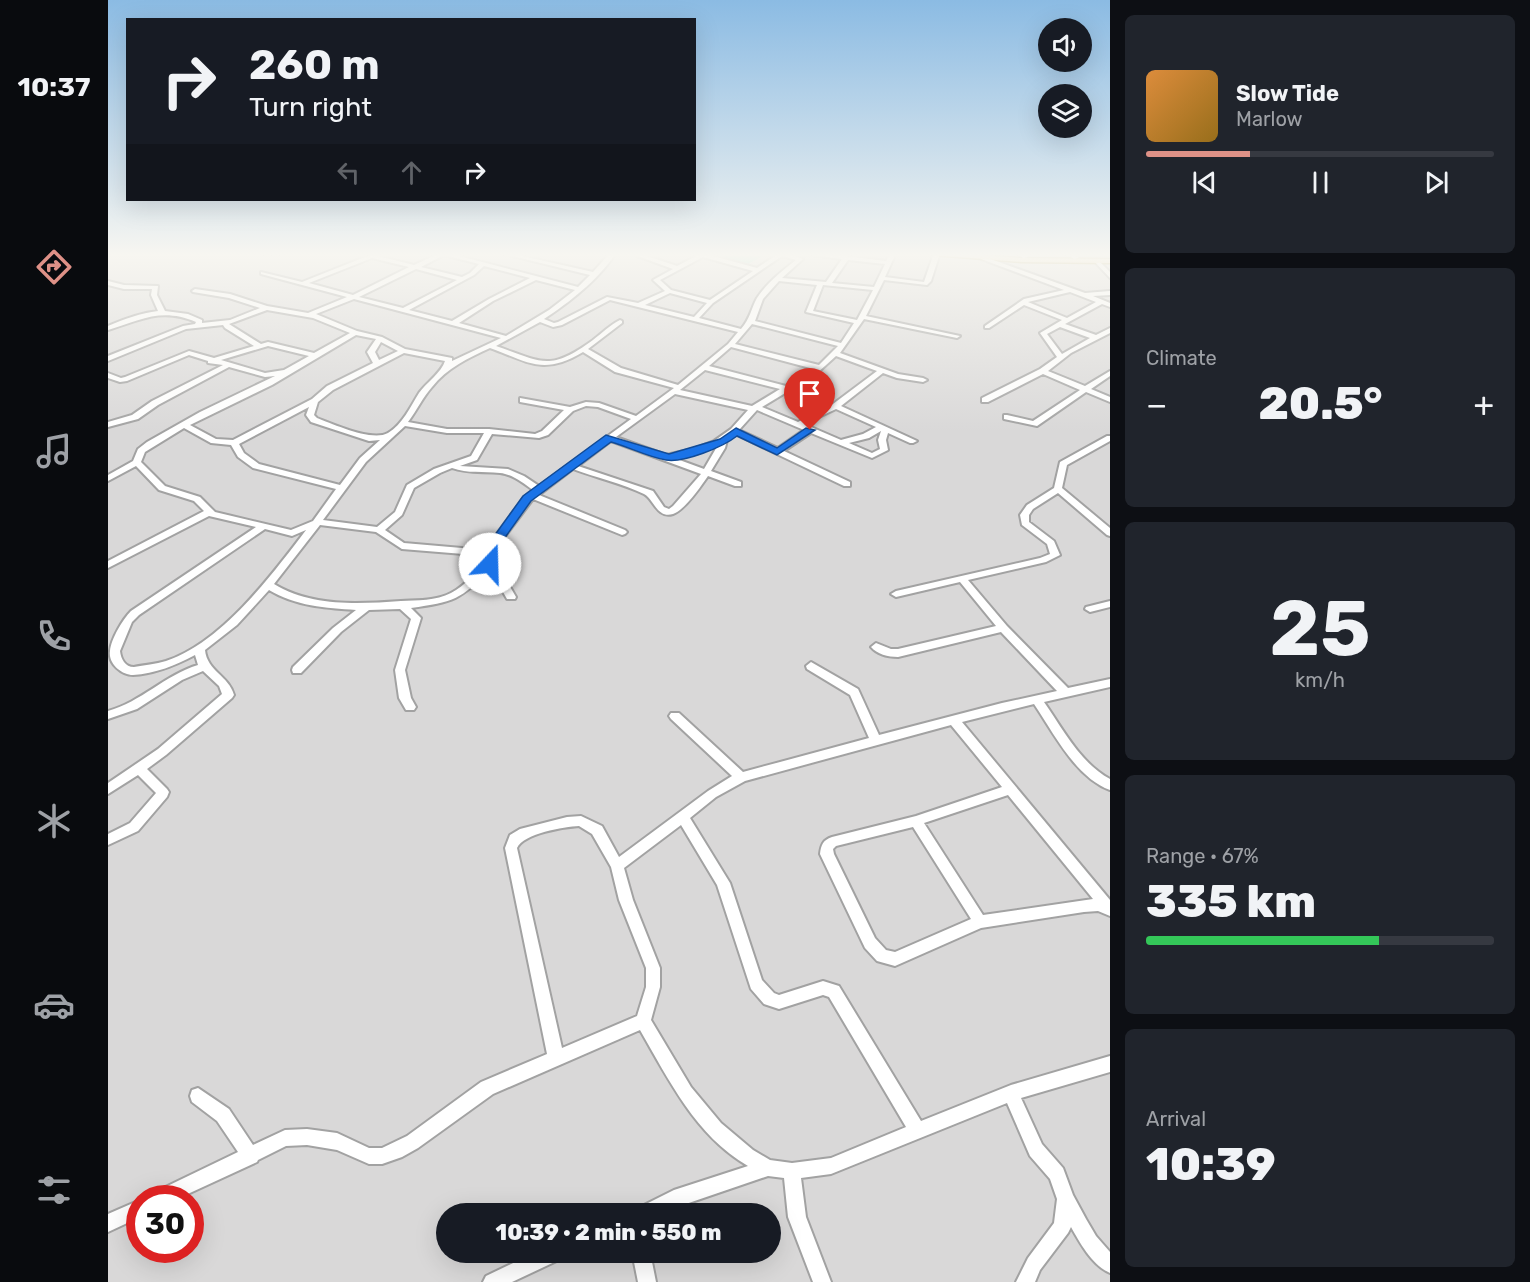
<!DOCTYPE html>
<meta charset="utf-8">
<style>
body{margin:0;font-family:Rubik,sans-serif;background:#20242c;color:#f1f3f6;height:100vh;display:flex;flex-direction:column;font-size:22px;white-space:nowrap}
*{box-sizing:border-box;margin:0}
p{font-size:20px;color:#9ea1a6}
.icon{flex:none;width:33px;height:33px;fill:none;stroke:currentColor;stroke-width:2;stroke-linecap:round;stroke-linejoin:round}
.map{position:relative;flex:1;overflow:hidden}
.drawer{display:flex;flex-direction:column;gap:15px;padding:15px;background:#0d0f14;width:420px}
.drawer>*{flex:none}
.banner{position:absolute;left:18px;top:18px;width:570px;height:183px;border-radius:0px;box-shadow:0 6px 24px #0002;background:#171b24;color:#f1f3f6;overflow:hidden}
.buttons{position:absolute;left:930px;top:18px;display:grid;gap:12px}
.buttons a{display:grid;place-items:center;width:54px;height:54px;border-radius:50%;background:#171b24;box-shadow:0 6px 24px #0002;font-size:30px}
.speed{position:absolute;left:18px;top:1185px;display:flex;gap:12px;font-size:30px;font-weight:700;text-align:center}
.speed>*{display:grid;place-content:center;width:78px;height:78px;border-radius:50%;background:#171b24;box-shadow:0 6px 24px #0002;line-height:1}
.speed .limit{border:9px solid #d22;background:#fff;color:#111}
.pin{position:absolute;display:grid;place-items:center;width:51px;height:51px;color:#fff;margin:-62px -26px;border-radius:50% 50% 50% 0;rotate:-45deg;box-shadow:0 0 6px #0007}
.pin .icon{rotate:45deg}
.me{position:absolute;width:66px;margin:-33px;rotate:21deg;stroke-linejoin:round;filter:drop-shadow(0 0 4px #0008)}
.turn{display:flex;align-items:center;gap:21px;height:126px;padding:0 24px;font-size:27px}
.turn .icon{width:78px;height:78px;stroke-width:2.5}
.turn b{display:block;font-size:42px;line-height:51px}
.lanes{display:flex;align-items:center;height:57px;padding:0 24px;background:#0003;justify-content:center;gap:30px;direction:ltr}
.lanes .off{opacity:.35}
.big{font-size:45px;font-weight:800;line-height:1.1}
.drawer .widget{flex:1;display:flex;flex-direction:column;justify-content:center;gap:9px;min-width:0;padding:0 21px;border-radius:9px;background:#20242c}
.drawer .dial{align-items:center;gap:0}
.dial b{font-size:78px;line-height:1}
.song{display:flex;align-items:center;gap:18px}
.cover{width:72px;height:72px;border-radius:9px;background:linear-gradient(135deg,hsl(30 70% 55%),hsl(40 70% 35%))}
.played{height:6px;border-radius:3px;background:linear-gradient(90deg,#de9187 30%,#363941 30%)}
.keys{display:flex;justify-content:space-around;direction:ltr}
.heat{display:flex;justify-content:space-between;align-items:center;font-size:33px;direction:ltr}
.charge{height:9px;border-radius:4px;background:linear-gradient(90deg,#34c759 67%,#363941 0)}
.trip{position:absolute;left:328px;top:1203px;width:345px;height:60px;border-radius:30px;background:#171b24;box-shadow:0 6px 24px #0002;font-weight:800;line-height:60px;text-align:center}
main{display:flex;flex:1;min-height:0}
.dock{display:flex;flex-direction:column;width:108px;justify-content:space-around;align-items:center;background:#090b0e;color:#9ea1a6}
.dock .icon{width:42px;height:42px}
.dock .on{color:#de9187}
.dock b{font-size:27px;color:#f1f3f6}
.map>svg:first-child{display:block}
.residential{fill:#d9d8d8;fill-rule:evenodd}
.pitch{fill:#7dddc4}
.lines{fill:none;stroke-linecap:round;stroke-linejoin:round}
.minor-casing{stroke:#a2a2a2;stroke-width:4}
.major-casing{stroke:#927400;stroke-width:3}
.minor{fill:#fff;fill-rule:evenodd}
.major{fill:#fcdd96;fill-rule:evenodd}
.route{fill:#1a73e8;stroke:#114b97;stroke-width:1.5}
</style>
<main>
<nav class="dock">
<b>10:37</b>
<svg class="icon on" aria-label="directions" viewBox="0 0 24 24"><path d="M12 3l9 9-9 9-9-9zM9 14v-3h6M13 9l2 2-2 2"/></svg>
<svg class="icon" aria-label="music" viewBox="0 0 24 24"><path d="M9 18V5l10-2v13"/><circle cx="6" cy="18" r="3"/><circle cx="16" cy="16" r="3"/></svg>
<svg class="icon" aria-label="phone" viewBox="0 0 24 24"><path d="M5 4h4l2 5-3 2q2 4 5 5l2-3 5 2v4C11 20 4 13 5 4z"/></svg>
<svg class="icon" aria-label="climate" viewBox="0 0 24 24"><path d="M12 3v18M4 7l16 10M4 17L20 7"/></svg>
<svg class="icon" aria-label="car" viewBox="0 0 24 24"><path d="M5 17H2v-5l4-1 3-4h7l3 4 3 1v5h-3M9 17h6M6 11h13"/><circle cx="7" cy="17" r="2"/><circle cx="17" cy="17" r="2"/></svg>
<svg class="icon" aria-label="filters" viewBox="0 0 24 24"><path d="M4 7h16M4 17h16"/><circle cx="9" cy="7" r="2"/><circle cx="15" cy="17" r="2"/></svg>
</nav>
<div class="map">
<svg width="1002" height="1282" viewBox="0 0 1002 1282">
<rect width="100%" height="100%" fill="#edeae0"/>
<path class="residential" d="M0,253H1002V1282H0ZM32,1198H82V1250H32ZM339,1214H663V1252H339Z"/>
<path class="pitch" d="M599,253H660L640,264Z"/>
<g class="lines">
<g class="minor-casing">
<path id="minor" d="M149,253H178L175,255H152Z
M267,253H274L270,256L306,265L332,253H340L470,287L482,275L392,253H401L485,272L502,253H508C491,279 462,302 436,319L446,323L450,322L499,297L530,303L557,291L545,280L565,269L524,254L523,253H530L569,266L594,253L649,268C669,255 672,248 695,259L674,278L718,282L734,259L704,255L701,253H714L778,261L782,253H788L777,277L816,282L826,253H832L823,281L819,285L776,280L758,316L852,336L849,338L756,319L732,353L790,374L815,378L819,380L815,382L789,378L775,373L733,406L809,441L805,443H802L780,433L778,440L780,450L764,458L703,433L676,451L742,482V486H736L627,434L619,440L617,448L603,471L633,482V486H627L600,476C593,486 577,510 565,514C549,519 546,499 536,494C516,484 486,477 465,469L431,495L517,530L519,532L517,534L514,535L425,499L383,555L380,556L294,549L268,532L212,525L166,584C204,607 251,604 293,601C309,600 328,601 343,593C357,586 367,573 378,562L376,559L381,556L386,559L408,597L407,599H399L382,569C353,600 345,602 303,608L313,618L297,670L303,698L308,707L306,710H298L291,698L287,670L303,619L292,609L261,610L233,632L193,673H185L184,670L185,667L225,628L248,610C218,608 187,606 161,590L129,625L97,650C99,671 121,676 126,695L124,698L58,755L39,769L59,789L61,792L59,797L30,831L0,845V834L22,823L48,793L30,775L0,794V783L50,749L114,694L111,686L95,671L74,680L29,709L0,719V711C33,702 57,675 90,665L87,655C68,665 47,674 25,675C14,675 0,664 2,651C3,639 15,619 23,611L148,527L101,516L0,568V561L96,511L86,501L51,490L28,466L0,481V475L25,461L30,449L39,442L92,412L167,376L157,377L121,367L50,405L30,419L0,427V422L24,415L44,401L115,365L100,363V361L81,355L19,381L12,382L0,378V373L13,378L17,377L81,351L106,358L146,346L117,328L115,325L78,329L0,361V356L75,326L87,324L88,322C54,307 32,320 0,330V326C16,319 33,313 50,311L43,295L44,289H16L0,285V281L16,285L50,286L49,295L57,311L80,314L94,320V323L122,320L152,308L121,298L85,292L84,291L87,289L122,294L159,306L200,313L239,297L153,274V272L194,282ZM336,255L371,264L362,273L354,277L313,267ZM674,256L688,260C674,271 659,283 649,298C643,309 642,319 633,329L591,318L605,303ZM595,257L645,271L602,300L563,290L552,280ZM264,258L301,267L245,295L201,283ZM740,260L777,264L766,287L724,283ZM376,266L422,278L381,299L344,321L301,310L366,275ZM308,269L349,280L295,308L251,297ZM428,280L467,290L441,310L398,336L351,323L385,301ZM671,281L709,285L698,312L746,323L733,343L647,321L655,299ZM715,285L765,290L749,320L705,311ZM562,293L599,303L586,317L537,305ZM246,299L393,338L344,361V358L297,349L274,337L249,331L208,314ZM502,300L630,332L620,344L570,385L513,368L480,349L514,323V321L512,320C502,325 494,333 485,340C441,372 434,362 388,346L432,322L445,327L454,325ZM159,310L205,318L242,333L206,353L160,342L153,344L121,324ZM644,324L730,346L711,365L627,344ZM248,335L268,339L259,352L265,363L219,386L204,399L125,440L108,439L82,425L164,385ZM273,342L290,351L271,360L267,352ZM160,346L201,356L176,370L157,373L113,360ZM623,347L706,369L678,386L601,366ZM382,348C421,362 435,376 475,352L507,372L566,388L528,416L491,403L478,402L462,407L412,398V402L456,410L434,431L427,434L381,429H339L300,422C309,410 315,397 324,387C339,368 360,358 382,348ZM296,353L337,361C334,372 318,383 311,393C303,406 294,425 280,433C264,442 225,424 209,418L206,415L210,402L225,390ZM728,356L769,371L725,404L690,422L654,407L707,375ZM597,370L672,389L644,406L572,390ZM567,394L640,410L623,429L606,441L585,449L558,455L508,437ZM478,406L490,407L523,419L431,486L416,476L400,469L352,466L369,460L384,434L431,438L440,435L465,411ZM201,407L198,415L203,422L261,441L272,440L252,458L232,485L151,464L136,453L131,444ZM728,409L768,427L755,434L733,440L696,424ZM649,410L696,430L670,448L631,430ZM297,426L339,433H376L363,456L326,469L299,485L287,512L269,527L215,520L258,462ZM76,428L103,443L123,445L130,457L145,468L228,489L205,521L183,530L107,512L92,497L57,486L33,462L37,452ZM773,431L770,440L772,449L764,453L741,443L761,438ZM503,441L593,474L565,506L561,509L556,507L545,491L470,466ZM610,445L596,469L566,458L591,453ZM344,468C360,474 375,471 392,473C404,474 415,483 425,490L416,497L377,550L296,543L277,530L294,515L306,488L332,473ZM157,529L184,536L198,530C164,575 113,643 58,661C48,664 36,665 26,667C17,667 13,659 12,651L24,622L31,615Z
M909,253H915L920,257L915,258Z
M957,253H963L971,258L966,259Z
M873,257H877L977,293L1002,291V295L985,296L1002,303V307L994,304L957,324L988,335L1002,328V333L963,353L940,371L977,386L1002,371V376L983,389L1002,397V402L978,392L929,426L896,419V415H899L925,421L972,390L935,374L880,402H874V398L932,369L949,357L932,333L954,320L916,305L881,328H877V326L916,299L956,290L873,259ZM962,292L988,302L959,318L920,302ZM952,327L982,338L954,354L939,334Z
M989,259L1002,272V278L986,261Z
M999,436H1002V441L959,465L954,488L1002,528V536L999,535L950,493L925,509L921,515V522L946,541L952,555L938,562L860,580L899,626L960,688L1002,679V687L936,702C955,729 972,763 1002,779V790C968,778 945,732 926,704L854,722L1002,900V916L990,911L976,912L873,928L787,966L769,961L757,948L712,854C713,845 715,840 724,837L808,816L894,787L843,725L637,781L608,797L582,818L622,883L654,980L666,993L671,995L715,981L731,986L813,1121L903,1085L1002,1056V1072L913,1098L934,1144L955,1168L965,1195L978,1219L988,1236L1002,1252V1273C984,1265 972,1243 963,1227L960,1233L932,1270L927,1282H908L920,1258L946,1223L949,1199L942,1179L922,1156L899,1103L723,1174L693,1178L698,1217L723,1282H705L680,1217L676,1178L660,1176L569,1207L555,1214H528L530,1208L566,1190L640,1166C588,1136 561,1080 532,1030L385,1094L310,1148L294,1157L274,1164H261L229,1150L199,1145L178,1146L150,1160L149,1162L71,1198H45L47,1192L130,1152L109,1121L84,1102L82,1096L84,1090L90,1088L121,1109L145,1145L177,1130L199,1129L229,1133L261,1148H274L299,1136L373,1082L439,1054L397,848L402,835L412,829L459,817L473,816L494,826L511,857L600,791L624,776L563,719L561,716L563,713H571L635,772L761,738L742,695L699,669L698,666L703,662L750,689L771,735L894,703L949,691L893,632L790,657C780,657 769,654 763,647L768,643L783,649H790L888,626L852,582L788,597L783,594L788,591L932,558L942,554L939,544L914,525L912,515L919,505L946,488L952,462ZM900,795L985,899L875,915L816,823ZM573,825L609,885L643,989L656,1004L671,1009L715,995L721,997L798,1127L723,1158L684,1163L662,1160L645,1150L613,1123L583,1087L543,1020L552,987V968L525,900L516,868ZM471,826L484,834L503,867L511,900L538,968V987L529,1016L454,1048L409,848C416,833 456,827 471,826ZM805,827L863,919L787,952L778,950L767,938L726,854L725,849L728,846Z
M1002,601V607L982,612L977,609L978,607Z
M32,1200V1217L0,1232V1214Z
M428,1252H458L455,1258L404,1282H375L378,1276Z
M524,1252H542L548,1282H530Z"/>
</g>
<g class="major-casing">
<path id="major" d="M822,253H845L913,258L1002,259V263L913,262L825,255Z"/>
</g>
<use href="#minor" class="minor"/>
<use href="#major" class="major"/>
</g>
<linearGradient id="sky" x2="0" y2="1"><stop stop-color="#8bbbe3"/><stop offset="0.59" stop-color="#f7f6f1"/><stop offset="1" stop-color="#f7f6f1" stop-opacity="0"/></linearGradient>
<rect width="1002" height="432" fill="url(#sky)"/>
<path class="route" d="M628,428L669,448L698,428L707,430L669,455L629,436C615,447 576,463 558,460C540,457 521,447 503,442L423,501L386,553V566L382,568L376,564L374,553L415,496L498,435L561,454L612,439Z"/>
</svg>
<div class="buttons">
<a><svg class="icon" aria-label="sound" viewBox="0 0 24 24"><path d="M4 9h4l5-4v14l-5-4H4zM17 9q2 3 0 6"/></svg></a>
<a><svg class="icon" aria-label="layers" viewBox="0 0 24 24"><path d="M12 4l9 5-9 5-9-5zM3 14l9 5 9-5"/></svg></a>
</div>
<div class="speed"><div class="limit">30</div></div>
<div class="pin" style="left:702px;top:430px;background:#d93025"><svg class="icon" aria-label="arrive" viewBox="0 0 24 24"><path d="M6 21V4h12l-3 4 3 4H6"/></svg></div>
<svg class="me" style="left:382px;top:564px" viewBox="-20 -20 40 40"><circle r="19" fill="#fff"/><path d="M0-13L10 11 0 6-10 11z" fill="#1a73e8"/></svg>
<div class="trip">10:39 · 2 min · 550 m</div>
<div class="banner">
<div class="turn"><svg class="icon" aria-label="right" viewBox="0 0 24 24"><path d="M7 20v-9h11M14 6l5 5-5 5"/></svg><div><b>260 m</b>Turn right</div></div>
<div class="lanes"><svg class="icon off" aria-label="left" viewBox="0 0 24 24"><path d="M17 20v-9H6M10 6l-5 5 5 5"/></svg><svg class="icon off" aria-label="ahead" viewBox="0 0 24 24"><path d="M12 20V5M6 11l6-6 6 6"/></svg><svg class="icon" aria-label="right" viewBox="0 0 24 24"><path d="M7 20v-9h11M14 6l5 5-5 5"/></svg></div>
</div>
</div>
<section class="drawer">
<div class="widget">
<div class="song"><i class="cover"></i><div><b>Slow Tide</b><p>Marlow</p></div></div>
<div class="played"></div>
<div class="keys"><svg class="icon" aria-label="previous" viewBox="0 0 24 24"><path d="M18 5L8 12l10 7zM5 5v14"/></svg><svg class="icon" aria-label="pause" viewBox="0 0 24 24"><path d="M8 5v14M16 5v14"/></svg><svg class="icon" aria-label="next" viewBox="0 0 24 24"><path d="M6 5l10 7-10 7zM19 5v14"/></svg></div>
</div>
<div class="widget"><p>Climate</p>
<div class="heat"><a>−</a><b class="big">20.5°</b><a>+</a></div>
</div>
<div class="widget dial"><b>25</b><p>km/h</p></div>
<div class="widget"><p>Range · 67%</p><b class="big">335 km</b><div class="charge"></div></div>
<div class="widget"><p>Arrival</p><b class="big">10:39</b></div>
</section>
</main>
